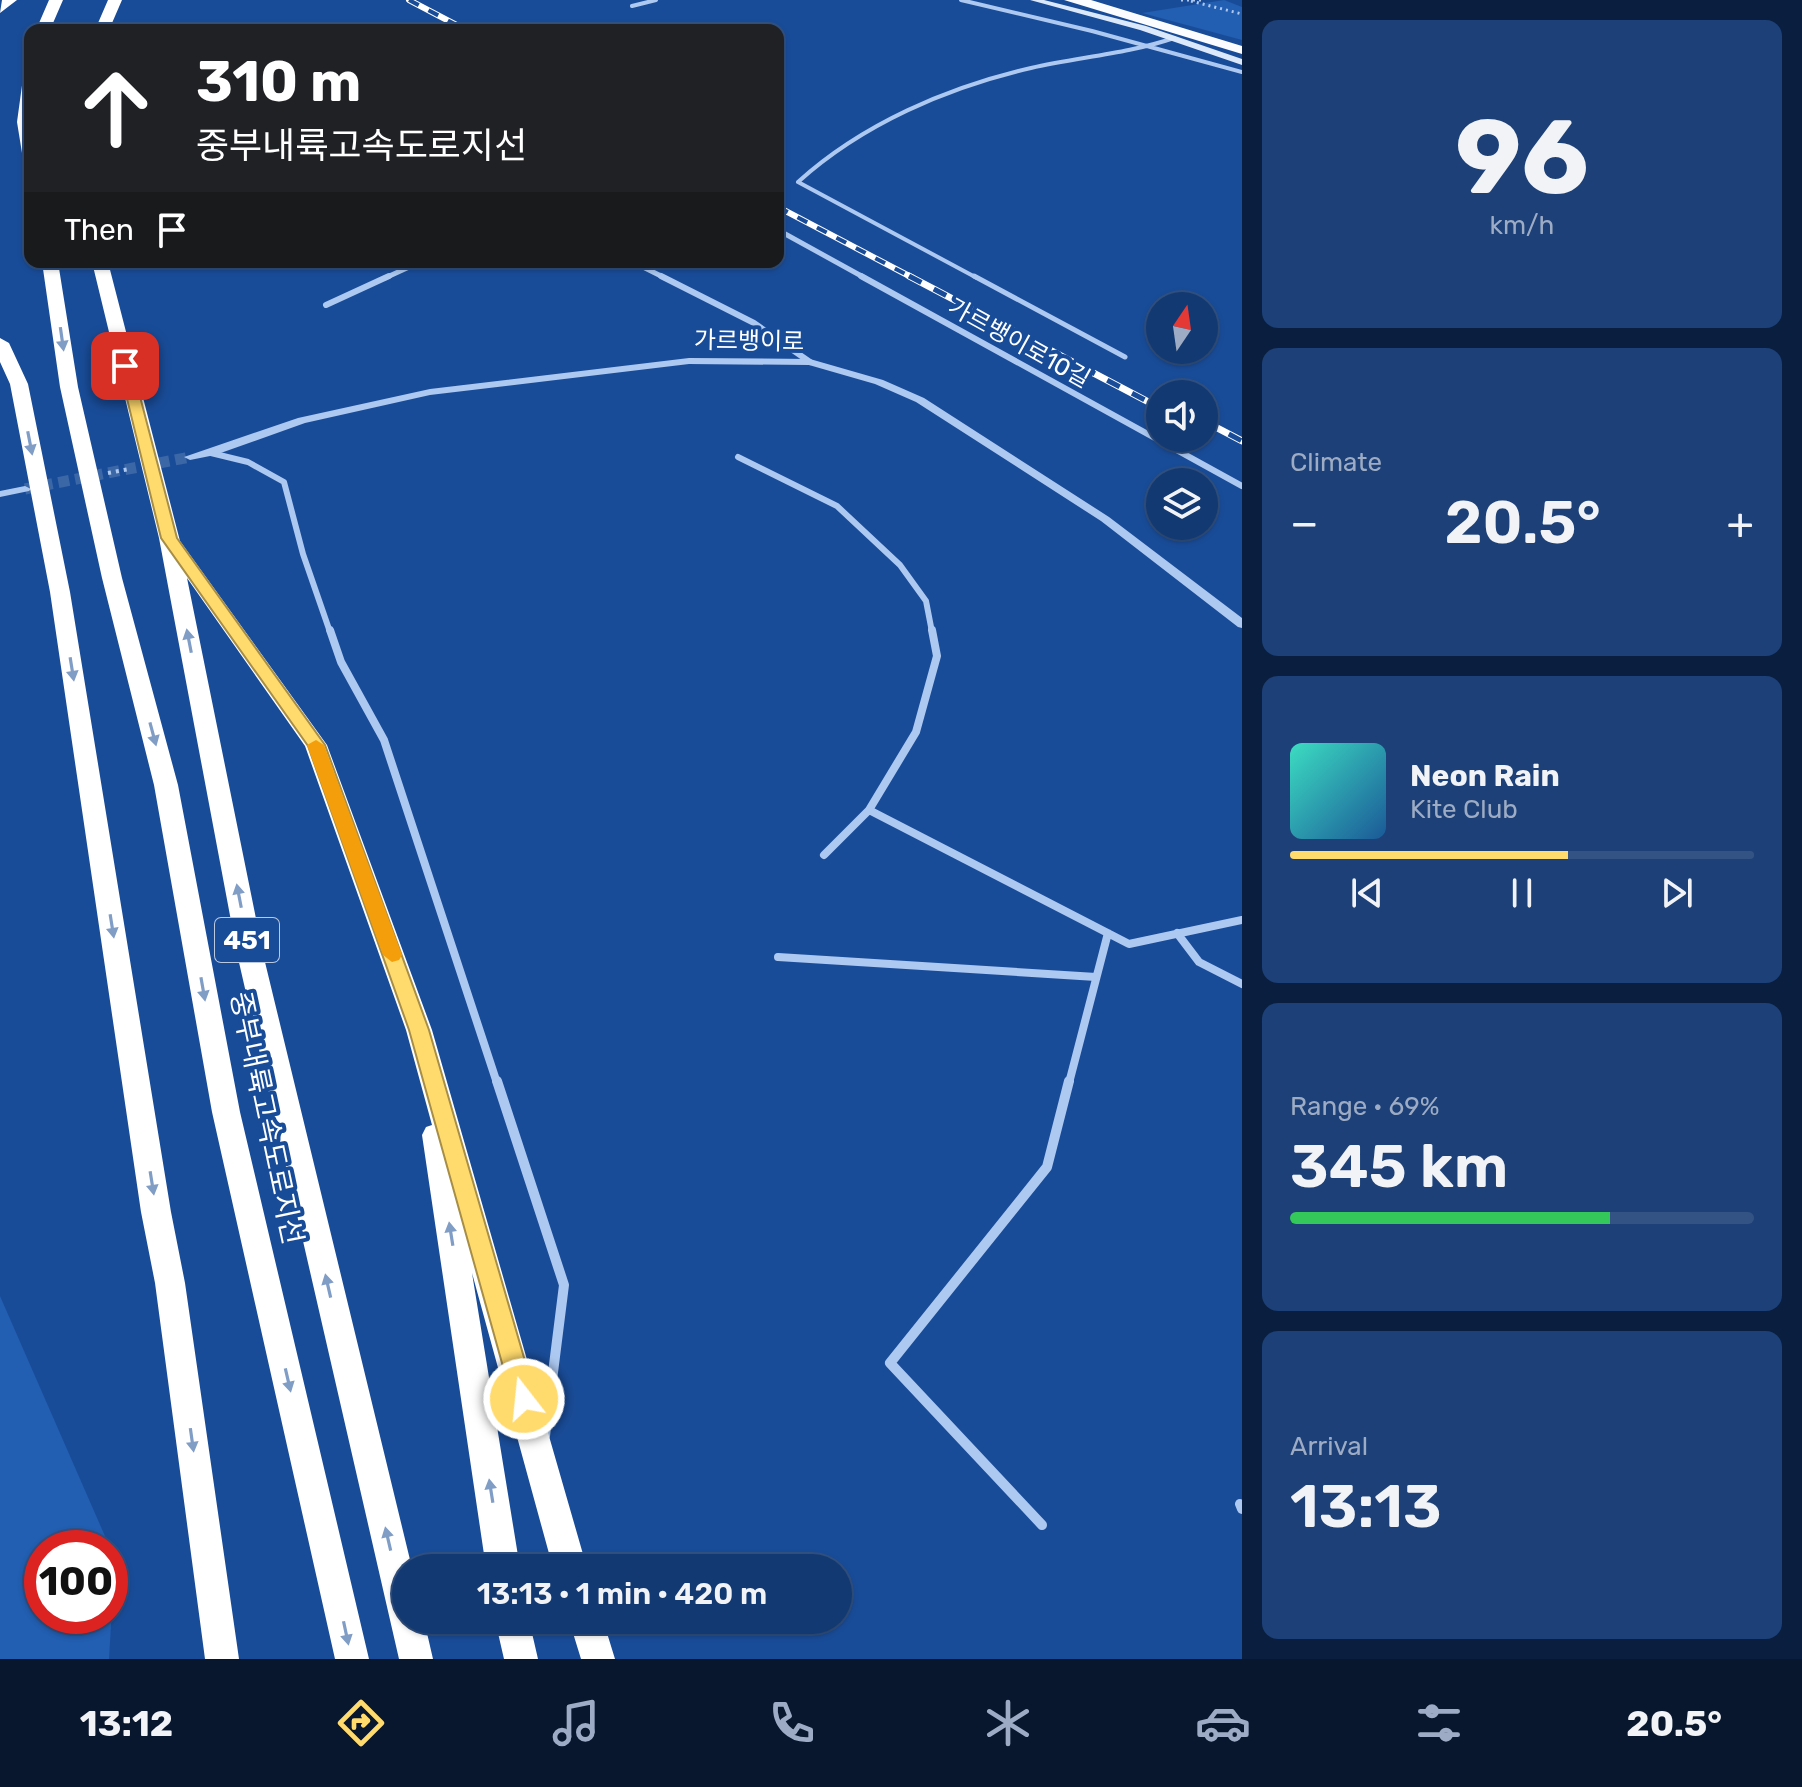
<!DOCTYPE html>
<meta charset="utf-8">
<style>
body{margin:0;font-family:Rubik,"Noto Sans KR",sans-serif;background:#1c4077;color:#f1f3f6;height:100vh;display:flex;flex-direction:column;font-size:30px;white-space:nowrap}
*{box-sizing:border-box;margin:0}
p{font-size:26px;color:#9dacc4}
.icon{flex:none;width:44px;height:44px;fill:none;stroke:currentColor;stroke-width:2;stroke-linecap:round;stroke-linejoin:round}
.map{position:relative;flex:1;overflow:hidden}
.side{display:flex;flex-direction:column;gap:20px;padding:20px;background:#0a1f3f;width:560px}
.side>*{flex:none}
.hud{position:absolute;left:24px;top:24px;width:760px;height:244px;border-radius:16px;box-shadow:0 2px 6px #0004,0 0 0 2px #325384;background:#202124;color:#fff;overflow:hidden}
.needle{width:52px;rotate:13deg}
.buttons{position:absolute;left:1146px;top:292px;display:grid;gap:16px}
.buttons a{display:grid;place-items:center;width:72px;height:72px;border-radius:50%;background:#133972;box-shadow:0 2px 6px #0004,0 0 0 2px #325384;font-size:40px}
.speed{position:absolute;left:24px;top:1530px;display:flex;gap:16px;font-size:40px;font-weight:700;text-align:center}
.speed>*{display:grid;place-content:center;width:104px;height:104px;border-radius:50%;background:#133972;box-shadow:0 2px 6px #0004,0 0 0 2px #325384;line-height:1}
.speed .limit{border:12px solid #d22;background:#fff;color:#111}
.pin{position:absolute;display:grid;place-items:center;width:68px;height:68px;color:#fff;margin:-34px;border-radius:16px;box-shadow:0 4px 12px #0006}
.me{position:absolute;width:88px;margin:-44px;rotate:344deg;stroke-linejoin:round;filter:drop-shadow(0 0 6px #0008)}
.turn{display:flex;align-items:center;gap:28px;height:168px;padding:0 40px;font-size:36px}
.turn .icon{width:104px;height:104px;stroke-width:2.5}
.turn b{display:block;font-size:56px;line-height:68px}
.then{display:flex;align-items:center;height:76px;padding:0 40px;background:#0003;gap:16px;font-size:30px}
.big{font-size:60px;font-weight:600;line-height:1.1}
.side .widget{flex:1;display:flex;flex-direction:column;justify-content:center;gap:12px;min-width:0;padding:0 28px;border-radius:16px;background:#1c4077}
.side .dial{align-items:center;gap:0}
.dial b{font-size:104px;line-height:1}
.song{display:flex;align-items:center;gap:24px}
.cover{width:96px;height:96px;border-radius:12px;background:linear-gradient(135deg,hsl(170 70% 55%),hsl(210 70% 35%))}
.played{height:8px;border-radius:4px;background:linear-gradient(90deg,#ffda6d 60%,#325384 60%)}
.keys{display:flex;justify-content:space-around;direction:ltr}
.heat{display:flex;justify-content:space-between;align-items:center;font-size:44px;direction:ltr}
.charge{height:12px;border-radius:6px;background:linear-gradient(90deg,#34c759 69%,#325384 0)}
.trip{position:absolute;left:392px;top:1554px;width:460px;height:80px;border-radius:40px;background:#133972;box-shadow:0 2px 6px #0004,0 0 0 2px #325384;font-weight:600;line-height:80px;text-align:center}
.menu{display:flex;height:128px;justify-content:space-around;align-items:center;background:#08172e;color:#9dacc4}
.menu .icon{width:56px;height:56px}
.menu .active{color:#ffda6d}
.menu b{font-size:36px;color:#f1f3f6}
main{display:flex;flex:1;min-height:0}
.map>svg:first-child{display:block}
.green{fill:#225eb1;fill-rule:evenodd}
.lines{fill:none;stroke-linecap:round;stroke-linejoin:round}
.tertiary-tunnel{stroke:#3c67a7;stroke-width:11;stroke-dasharray:11 6;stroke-linecap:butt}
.path-far1{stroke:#adc9f1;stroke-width:3;stroke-dasharray:2 4;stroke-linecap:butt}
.path{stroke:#adc9f1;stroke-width:4;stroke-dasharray:3 5;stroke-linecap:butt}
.service-far1{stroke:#adc9f1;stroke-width:4}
.service{stroke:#adc9f1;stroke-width:5}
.minor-far3{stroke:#adc9f1;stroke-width:5}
.minor-far2{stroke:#adc9f1;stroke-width:6}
.minor-far1{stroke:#adc9f1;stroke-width:8}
.minor{stroke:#adc9f1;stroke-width:10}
.tertiary{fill:#adc9f1;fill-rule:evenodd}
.secondary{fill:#dbe8fb;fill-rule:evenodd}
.trunk{fill:#fbfcff;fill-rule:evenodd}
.motorway{fill:#fff;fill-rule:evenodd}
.rail-far1-casing{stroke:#fff;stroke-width:6}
.rail-casing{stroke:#fff;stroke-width:7}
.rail-far1{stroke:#194c98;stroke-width:4;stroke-dasharray:11;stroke-linecap:butt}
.rail{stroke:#194c98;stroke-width:5;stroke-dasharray:14;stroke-linecap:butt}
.oneway{fill:#809dc6}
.route{fill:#ffda6d;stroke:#a68e47;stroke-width:2}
.slow{fill:#f59e0b}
.labels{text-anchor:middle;stroke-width:8;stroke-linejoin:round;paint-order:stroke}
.far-street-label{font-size:24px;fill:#fff;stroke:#194c98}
.shield{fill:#194c98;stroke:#bac9e0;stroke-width:2}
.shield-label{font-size:26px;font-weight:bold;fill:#fff}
.street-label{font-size:28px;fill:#fff;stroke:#194c98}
</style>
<main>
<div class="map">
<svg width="1242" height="1659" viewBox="0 0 1242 1659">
<rect width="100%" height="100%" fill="#194c98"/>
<path class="green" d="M1224,0L1242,7V40L1142,13Z
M0,1296L115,1559L109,1659H0ZM42,1548H110V1616H42Z"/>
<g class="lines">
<path class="tertiary-tunnel" d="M25,489L190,457"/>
<path class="path-far1" d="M1181,0H1203
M1191,1L1242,14"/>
<path class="path" d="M108,473L129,469"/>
<path class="service-far1" d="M961,0L1092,31L1242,72
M632,6L656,0
M977,278L798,182C862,124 948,87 1031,68C1079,57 1127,54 1174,38"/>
<path class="service" d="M974,276L1125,357"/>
<path class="minor-far3" d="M778,230L865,278
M633,262L665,278
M385,278L420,262"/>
<path class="minor-far2" d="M661,276L754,323L810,362
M861,276L1242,486
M326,305L389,276
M211,453L248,462L284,482L303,554L330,632
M738,457L837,506L900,565L926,601L932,632"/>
<path class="minor-far1" d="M330,630L341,662L384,740L497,1083
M869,810L1129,944L1242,920
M824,855L869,810L916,732L937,656L932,630
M1177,933L1199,962L1242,984
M778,957L1096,977
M1069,1083L1108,933"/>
<path class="minor" d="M497,1081L564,1285L545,1436
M1240,1504L1242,1509
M1042,1525L890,1363L1047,1167L1069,1081"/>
<path class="tertiary" d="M689,358L810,359L883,380L924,398L1109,517L1242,618V628L1238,627L1101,521L916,402L875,384L809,365L689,364L430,395L305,423L215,455L190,460L184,457L298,418L430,389Z
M25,486L31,489L29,491L0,497V491Z"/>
<path class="secondary" d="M1030,0H1044L1146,26L1242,59V65L1140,30Z"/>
<path class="trunk" d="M1064,0H1091L1242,46V54Z"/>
<path class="motorway" d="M2,0H17L0,13Z
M49,0H63L50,30H36Z
M108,0H122L109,30H95Z
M30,74V158L22,153L17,122L23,78Z
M42,262H58L78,387L122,578L178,785L240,1112L369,1659H335L212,1112L154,785L102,578L60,387Z
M92,262H108L180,541L327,745L432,1030L587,1568H553L472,1273L520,1568H486L422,1135L426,1127L432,1125L406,1030L305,746L187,578L264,958L412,1568H406V1620H424L433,1659H399L238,958L159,538Z
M0,338L9,343L28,384L70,592L171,1212L185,1283L239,1659H205L155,1283L141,1212L50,592L10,384L0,362Z
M495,1620H529L538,1659H504Z
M569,1620H603L615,1659H581Z"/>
<g class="rail-far1-casing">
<path id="rail-far1" d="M409,0L466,30
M778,207L913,278"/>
</g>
<g class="rail-casing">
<path id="rail" d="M909,276L1160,408
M1204,421L1242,441"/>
</g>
<use href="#rail-far1" class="rail-far1"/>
<use href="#rail" class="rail"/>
</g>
<defs><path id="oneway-solid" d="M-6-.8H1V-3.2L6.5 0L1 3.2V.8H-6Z" transform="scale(2)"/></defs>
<g class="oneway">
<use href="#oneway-solid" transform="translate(62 339) rotate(82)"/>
<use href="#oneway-solid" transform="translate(30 443) rotate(79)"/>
<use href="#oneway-solid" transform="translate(189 641) rotate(-101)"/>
<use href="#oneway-solid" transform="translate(72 669) rotate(81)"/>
<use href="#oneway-solid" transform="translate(153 734) rotate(75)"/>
<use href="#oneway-solid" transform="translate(239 896) rotate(-101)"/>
<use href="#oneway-solid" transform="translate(112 926) rotate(81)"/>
<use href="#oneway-solid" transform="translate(203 989) rotate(80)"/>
<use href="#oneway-solid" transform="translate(152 1183) rotate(81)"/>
<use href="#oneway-solid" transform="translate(451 1234) rotate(-99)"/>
<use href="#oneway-solid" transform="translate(328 1286) rotate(-103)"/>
<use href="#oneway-solid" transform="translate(288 1380) rotate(77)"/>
<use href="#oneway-solid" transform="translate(192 1440) rotate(82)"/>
<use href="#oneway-solid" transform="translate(491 1491) rotate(-99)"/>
<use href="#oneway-solid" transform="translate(388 1539) rotate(-103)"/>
<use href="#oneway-solid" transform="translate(346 1633) rotate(78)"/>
</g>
<path class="route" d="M125,362L132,366L177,538L325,745L429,1030L536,1399L532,1407L524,1410L516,1407L512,1399L409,1030L308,746L161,538L119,366Z"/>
<path class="slow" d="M316,740L324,745L402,955L399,960L392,962L383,955L307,745Z"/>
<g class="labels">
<g class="far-street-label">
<text transform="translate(749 341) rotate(1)" y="8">가르뱅이로</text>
<text transform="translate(1019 343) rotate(29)" y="8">가르뱅이로10길</text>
</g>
<rect class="shield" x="215" y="918" width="64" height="44" rx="6"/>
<g class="shield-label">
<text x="247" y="949">451</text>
</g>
<g class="street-label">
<text transform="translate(267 1118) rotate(78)" y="10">중부내륙고속도로지선</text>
</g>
</g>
</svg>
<div class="buttons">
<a><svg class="needle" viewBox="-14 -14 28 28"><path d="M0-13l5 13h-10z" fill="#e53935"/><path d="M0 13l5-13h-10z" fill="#9dacc4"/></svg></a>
<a><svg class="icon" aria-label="sound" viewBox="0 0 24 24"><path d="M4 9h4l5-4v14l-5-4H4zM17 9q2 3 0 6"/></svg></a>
<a><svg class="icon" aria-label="layers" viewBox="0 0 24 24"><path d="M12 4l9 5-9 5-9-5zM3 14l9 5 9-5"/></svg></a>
</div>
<div class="speed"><div class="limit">100</div></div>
<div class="pin" style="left:125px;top:366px;background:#d93025"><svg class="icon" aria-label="arrive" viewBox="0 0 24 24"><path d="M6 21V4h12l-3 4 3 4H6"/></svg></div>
<svg class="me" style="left:524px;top:1399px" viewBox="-20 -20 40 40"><circle r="17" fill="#ffda6d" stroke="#fff" stroke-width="3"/><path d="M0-11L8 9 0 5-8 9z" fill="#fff"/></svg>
<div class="trip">13:13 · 1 min · 420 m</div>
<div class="hud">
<div class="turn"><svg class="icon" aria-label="ahead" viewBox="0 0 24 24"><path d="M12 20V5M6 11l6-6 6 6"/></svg><div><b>310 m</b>중부내륙고속도로지선</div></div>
<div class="then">Then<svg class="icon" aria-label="arrive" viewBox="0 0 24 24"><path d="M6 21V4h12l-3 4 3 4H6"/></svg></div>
</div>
</div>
<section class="side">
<div class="widget dial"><b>96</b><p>km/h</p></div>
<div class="widget"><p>Climate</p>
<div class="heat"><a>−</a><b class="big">20.5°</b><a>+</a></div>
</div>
<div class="widget">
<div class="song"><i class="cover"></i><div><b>Neon Rain</b><p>Kite Club</p></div></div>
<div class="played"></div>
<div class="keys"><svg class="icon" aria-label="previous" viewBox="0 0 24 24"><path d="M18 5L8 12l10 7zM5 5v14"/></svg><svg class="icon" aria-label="pause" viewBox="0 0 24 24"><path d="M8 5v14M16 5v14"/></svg><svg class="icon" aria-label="next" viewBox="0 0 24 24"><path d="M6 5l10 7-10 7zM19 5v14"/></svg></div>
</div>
<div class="widget"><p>Range · 69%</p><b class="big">345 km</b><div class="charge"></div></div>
<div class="widget"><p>Arrival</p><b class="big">13:13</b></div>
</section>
</main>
<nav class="menu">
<b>13:12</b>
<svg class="icon active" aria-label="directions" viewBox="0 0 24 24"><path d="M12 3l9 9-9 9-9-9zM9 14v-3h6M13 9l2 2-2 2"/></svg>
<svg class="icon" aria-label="music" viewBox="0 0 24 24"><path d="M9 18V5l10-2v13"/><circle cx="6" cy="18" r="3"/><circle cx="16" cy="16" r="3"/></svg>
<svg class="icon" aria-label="phone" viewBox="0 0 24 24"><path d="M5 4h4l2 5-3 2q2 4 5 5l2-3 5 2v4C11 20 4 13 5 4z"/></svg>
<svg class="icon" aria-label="climate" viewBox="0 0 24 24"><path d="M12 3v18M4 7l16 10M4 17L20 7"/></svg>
<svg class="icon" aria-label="car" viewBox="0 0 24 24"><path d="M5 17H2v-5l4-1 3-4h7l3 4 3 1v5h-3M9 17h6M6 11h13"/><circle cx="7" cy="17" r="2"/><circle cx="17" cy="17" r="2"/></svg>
<svg class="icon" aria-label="filters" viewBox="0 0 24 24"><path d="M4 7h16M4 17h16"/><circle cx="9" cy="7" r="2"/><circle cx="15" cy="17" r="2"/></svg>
<b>20.5°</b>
</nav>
